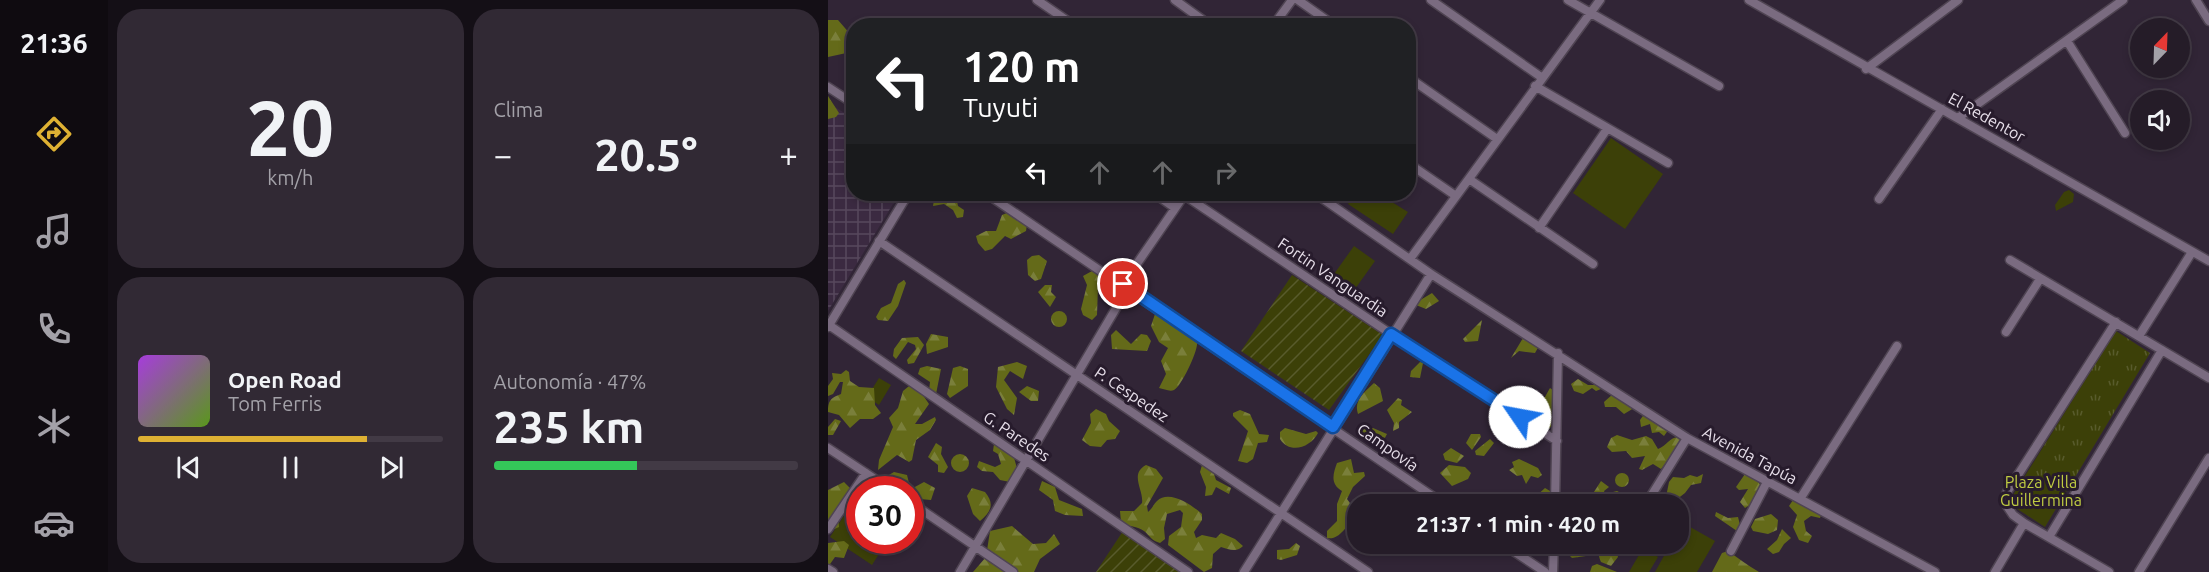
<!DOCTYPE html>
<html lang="es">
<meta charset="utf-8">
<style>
body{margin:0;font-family:Ubuntu,sans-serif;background:#312934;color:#f1f3f6;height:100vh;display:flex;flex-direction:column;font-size:22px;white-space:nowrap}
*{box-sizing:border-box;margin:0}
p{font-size:20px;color:#a3a1a8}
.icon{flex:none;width:33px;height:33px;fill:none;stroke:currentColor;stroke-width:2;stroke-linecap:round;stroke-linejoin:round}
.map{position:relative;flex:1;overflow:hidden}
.panel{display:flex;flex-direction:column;gap:9px;padding:9px;background:#140f16;width:720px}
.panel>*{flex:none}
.guide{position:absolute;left:18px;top:18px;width:570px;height:183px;border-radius:24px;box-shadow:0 3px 9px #0003,0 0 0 2px #423a45;background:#202124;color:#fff;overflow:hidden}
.needle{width:39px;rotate:23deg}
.controls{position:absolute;left:1302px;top:18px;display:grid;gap:12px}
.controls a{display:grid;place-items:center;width:60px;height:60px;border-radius:50%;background:#251c28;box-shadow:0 3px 9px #0003,0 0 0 2px #423a45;font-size:30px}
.speed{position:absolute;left:18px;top:476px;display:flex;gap:12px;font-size:30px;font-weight:700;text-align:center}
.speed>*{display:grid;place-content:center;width:78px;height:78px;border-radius:50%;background:#251c28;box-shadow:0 3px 9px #0003,0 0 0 2px #423a45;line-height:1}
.speed .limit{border:9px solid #d22;background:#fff;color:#111}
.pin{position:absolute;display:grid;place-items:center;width:51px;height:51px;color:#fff;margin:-26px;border:3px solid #fff;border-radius:50%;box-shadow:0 2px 6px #0007}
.me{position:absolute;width:66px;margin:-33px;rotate:303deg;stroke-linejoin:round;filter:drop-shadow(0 0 4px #0008)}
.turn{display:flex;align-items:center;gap:21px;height:126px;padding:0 18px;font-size:27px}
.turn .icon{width:78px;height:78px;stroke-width:2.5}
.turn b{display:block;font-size:42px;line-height:51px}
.lanes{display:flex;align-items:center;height:57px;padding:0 18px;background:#0003;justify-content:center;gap:30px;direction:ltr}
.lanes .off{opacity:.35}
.big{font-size:45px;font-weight:700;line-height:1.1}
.panel .tile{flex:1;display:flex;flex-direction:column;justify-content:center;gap:9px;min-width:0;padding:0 21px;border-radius:24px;background:#312934}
.panel .dial{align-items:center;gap:0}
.dial b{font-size:78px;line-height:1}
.song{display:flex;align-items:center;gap:18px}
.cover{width:72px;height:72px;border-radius:9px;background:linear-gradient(135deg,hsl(280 70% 55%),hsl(90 70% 35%))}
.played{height:6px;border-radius:3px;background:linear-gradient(90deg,#deb133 75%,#423a45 75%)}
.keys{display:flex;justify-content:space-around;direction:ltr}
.heat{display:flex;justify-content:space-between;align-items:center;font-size:33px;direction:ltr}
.charge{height:9px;border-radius:4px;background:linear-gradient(90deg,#34c759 47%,#423a45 0)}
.panel .tiles{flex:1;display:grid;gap:9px;grid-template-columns:repeat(2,1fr)}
.trip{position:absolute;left:519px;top:494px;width:342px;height:60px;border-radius:24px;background:#251c28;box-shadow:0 3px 9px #0003,0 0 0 2px #423a45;font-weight:700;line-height:60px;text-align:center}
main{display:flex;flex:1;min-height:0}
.tabs{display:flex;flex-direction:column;width:108px;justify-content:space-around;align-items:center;background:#0f0b10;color:#a3a1a8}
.tabs .icon{width:42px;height:42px}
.tabs .active{color:#deb133}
.tabs b{font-size:27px;color:#f1f3f6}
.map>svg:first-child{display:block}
.industrial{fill:url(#industrial-grid)}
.grass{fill:#3c4008}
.forest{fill:url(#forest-firs)}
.park{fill:url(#park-tufts)}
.garden{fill:url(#garden-furrows)}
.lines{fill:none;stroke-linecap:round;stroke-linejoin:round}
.minor-casing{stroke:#4f4452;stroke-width:11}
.minor{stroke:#7a6b80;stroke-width:8}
.route-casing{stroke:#114b97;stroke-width:15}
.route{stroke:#1a73e8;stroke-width:10}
.labels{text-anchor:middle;stroke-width:6;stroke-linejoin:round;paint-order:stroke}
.street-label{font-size:16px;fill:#e7dfea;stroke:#271b2c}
.park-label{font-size:16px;fill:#c0cc42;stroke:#271b2c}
</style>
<main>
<nav class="tabs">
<b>21:36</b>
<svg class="icon active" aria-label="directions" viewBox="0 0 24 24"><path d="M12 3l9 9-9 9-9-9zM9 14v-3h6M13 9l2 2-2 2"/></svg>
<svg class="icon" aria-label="music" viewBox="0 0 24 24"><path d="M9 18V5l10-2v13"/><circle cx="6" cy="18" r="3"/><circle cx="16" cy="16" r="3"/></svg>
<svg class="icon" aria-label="phone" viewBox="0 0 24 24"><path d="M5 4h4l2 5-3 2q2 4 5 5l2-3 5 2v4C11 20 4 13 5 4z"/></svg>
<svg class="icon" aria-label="climate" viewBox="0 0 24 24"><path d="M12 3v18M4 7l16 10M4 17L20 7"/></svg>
<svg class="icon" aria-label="car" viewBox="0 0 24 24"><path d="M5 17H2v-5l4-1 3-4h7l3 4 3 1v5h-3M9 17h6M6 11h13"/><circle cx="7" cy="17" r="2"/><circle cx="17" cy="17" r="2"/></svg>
</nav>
<section class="panel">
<div class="tiles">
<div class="tile dial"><b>20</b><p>km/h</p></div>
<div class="tile"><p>Clima</p>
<div class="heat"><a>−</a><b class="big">20.5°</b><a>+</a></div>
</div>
<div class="tile">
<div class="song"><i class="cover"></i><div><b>Open Road</b><p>Tom Ferris</p></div></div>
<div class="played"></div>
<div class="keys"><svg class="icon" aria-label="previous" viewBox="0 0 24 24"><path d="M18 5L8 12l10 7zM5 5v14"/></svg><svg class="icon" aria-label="pause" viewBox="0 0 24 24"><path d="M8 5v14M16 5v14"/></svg><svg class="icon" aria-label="next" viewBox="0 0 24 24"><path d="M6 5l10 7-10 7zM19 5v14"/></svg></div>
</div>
<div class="tile"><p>Autonomía · 47%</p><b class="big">235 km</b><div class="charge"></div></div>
</div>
</section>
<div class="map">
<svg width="1381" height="572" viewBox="0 0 1381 572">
<defs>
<pattern id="industrial-grid" width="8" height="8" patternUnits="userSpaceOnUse" patternTransform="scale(1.5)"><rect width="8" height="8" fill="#3b2a41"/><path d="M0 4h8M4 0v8" fill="none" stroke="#57485d"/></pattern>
<pattern id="forest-firs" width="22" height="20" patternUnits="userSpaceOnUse" patternTransform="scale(1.5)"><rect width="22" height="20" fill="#646a19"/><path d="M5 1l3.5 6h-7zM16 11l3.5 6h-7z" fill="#7a7f3b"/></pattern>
<pattern id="park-tufts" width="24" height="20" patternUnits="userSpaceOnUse" patternTransform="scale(1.5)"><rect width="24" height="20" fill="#3c4008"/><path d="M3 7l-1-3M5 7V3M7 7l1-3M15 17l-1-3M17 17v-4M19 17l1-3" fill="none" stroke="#585b2c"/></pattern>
<pattern id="garden-furrows" width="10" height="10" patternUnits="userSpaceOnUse" patternTransform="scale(1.5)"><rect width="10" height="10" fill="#3c4008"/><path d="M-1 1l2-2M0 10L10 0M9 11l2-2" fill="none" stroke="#585b2c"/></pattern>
</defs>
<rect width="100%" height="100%" fill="#312536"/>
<path class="industrial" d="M0,103L25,118L26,194H71L0,311Z"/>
<path class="grass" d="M783,138L835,174L797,229L745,193Z
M1241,190L1246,194L1245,202L1228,211L1227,205L1236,192Z
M527,194H551L580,212L565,234L520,204Z
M526,246L547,261L522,296L501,281Z
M51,378L63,385L51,405L39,397Z
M31,493L32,540H60L44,565L2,537Z
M855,523L887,541L869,572H827L843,543H850L851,530Z
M817,543H838L831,554L816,545Z
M815,548L830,557L821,572H801Z"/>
<path class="forest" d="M0,20H10L23,35V52L0,57Z
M0,96L11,113L8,117L0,119Z
M107,194L128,196L130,206L136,210L135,217L129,218L125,210L116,204L105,206Z
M181,212L199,224L198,231L183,239L177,236L164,249L157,251L150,243L148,236L158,231H168L174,215Z
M211,255L219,261L213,279L207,281L200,275L199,260L204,256Z
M264,271L278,277L277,286L270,287L269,315L264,320L255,315L253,309L259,285L255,276Z
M76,280L78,283L70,306L60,321L50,320L48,317L53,308L63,303L70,284Z
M217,285H224L223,292L228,297L222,307L210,292Z
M604,293L611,301L598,309L588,305L589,302Z
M223 319a8 8 0 1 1 16 0a8 8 0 1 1-16 0Z
M327,314L364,335L369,343C370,351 353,387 346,390C342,392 336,389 331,388L338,374L333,361L340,348L331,342L323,326Z
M654,320L650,341L637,342L635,339Z
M288,330L303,344L313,334L319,335L323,341L319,351L284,349L283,335Z
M103,334L120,337V347L99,354L98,344Z
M90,337L96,345L86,363L80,364L79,360L88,349L87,345L80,342L68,359L65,356L66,349L74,338Z
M695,338L712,344L707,353L691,351L683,358Z
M189,362L199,366L195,379L182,371L176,380L189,398L186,415L179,409L168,387L170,367Z
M592,362L595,363L592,378L582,377L583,371Z
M99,366L113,369L108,394L101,391L102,382L90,374L92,368Z
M132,366L140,369V386L122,398L119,394L125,368Z
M18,370L21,372L22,381L31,387L46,388L47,405L53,413L45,419H32L22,428L11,415L0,412C0,400 3,398 13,394L15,382H12L5,394L0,396V386L5,379L4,373L13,374Z
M750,379L760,385H769L773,389L768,391L764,388L755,394L746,391L743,384Z
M86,382L101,404L87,424H94L107,417L108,420L102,430L88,440L84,460L81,462L69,455L50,470L51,460L65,427L61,418L70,408L75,391Z
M546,383L552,388L555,401L530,414C525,400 538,391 546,383Z
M199,386L211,391L210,401H203L191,392Z
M722,388L726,391L727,411L723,416L725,425L720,429L694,413L692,407L698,397L713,404Z
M785,394L806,408L796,414L788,407H777L776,402Z
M570,398L574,400L573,405L584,412L571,422V428L565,431L566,423L559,410Z
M268,409L278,414L281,421L292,431L287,439L279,440L273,447L262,446L254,440L263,423L262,414Z
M412,410L422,414L431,434L441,435L439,442L430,443L425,459L419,463L410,461L420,431L405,416V413Z
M817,413L841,429L836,436L831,432L824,433L822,424L813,427L812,420Z
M7,419L13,421L5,435H0V427Z
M457,428L478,434L488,431L490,433C483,447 462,455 452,439V432Z
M545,428L559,434L551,449L531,434L535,429Z
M643,434H652L653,437L644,450L638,443Z
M789,435L804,440L818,436L824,439L830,449C841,445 843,433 857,439L833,469L825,464L814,470L811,469L817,456L804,458L798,451L784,452L779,447L783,438Z
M662,439L666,443L656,456L648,455L647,451Z
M108,443L114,447L113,454L120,467L116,473L110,472V465L100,457Z
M166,444L185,454L190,472L182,482L172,480L165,472L154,471L149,467L151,461L167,467L173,464L170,454L165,451Z
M623,448L636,456L629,463L617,460L615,454Z
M123 463a9 9 0 1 1 18 0a9 9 0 1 1-18 0Z
M523,459L526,473L536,472L537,476L525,487L519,499L527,510V517C519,525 511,541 499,538V531L509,521V504L514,491C502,484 505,474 509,463Z
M691,459L710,468L714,475L710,478L703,476L698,484L694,475L689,476L681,470L686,467L684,462Z
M318,465L328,469L335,478L319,506L320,512C324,509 325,505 329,501C341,489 364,505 374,514V520L366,532L368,538L374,535L388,538L393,533L407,539L415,546C409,553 400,549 393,547L385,554L384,568L376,572L340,545L341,536L353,527L355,513L352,510L339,514L336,528L337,539L332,543C324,541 322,536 316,531C310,526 300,527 293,522L292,511H306L314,503C316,490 301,474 318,465Z
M374,465L385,471L388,480L403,488L401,494L388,487L384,495L377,496L378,487L372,472Z
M621,465L637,467L643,473L640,479L624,486L612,473Z
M66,472L79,475L81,483L78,489L64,484L61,475Z
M787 480a7 7 0 1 1 14 0a7 7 0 1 1-14 0Z
M875,474L873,483L863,485L857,493L844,503L837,502L841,482L845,477L856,478L862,475L869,477Z
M917,474L927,477L933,486L930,500L917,508L912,502L920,489L911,490L908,487Z
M214,481L227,487L231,500L254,509L255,516L237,515L227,511L225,500L211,490Z
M773,481L781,487L776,491L777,494L789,491L795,494L783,504H770L766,500L750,504L751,495L758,492L764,495Z
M16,482L25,491L10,513L11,527L0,532V490Z
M96,482L107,488L103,500L92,499L85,488Z
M144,488L157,492C167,504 163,512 152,521L145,514L139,496Z
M717,488L722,491V497L714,504L706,498Z
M967,497L993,515L992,518L983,516L976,521L978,531L984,536L980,543L971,540L965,527L969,515L961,506Z
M888,512L900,518L910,517L912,525L909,531L887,516Z
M943,514L950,520L949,530L940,534L925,531L923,527L927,519Z
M184,526L205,544L218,543L226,534L232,544L212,559L206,572H145L158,557L162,531Z
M954,529L963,538L956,544L951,552L945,554L939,549L949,540Z
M16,541L21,545L16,558L7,557L0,567V543Z
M468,543L472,546L469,555L453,560L449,559V550L461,549Z
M737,543H765L768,546L758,556L744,558L735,549Z
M775,543L787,546L790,557L783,566L773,562C770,555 769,549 775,543Z
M900,551C910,558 919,565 931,572H884L894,553Z
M769,564L789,572H762L764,566Z"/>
<path class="park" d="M1288,331L1322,353L1217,527L1180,503Z"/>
<path class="garden" d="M464,275L555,335L501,410L413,351Z
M297,528L364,572H268Z"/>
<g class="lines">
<g class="minor-casing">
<path id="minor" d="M209,0L247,26
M347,0L383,26
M470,0L507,26
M603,0L713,77
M740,0L891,86
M921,0L1381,261
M1368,0L1381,21
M445,26L464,0
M1239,41L1297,133
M1038,69L1130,0
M580,77L669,139
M707,86L840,163
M0,87L26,104
M1130,118L1295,0
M580,163L628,196
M641,179L765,264
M159,194L616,504
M327,194L347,208
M488,194L603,274L859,438L1107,572
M356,195L563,334L729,441
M1051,199L1114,109
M711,228L779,129
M51,241L540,572
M582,259L772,0
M1182,260L1381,378
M295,284L357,194
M1,325L360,572
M0,327L80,194
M1178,332L1212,279
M1311,336L1364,252
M0,448L62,489
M823,496L859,438
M972,499L1069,346
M82,502L185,572
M727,504L730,353
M0,529L38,473
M1221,537L1334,350
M673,543L717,572
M903,551L939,482
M0,569L5,572
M132,572L300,288
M416,572L603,274
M725,572L726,543
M1167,572L1196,523
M1281,572L1196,523L1185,515L1177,503L1179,492L1288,322
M1311,572L1381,458"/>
</g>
<use href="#minor" class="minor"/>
</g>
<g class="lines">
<g class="route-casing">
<path id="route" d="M295,284L505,427L563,334L692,417"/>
</g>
<use href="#route" class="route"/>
</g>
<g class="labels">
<g class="street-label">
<text transform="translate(1159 117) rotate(29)" y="6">El Redentor</text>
<text transform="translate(505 277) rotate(34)" y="6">Fortin Vanguardia</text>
<text transform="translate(304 394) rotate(34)" y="6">P. Cespedez</text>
<text transform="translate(189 436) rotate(34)" y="6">G. Paredes</text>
<text transform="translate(560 447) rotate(35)" y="6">Campovía</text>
<text transform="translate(922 455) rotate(28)" y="6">Avenida Tapúa</text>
</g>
<g class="park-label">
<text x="1213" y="488">Plaza Villa<tspan x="1213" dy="18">Guillermina</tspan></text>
</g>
</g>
</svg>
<div class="controls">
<a><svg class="needle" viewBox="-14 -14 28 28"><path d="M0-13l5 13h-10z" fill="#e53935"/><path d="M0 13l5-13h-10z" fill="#a3a1a8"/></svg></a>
<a><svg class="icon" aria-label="sound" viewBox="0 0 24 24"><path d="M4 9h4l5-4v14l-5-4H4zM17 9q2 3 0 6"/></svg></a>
</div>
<div class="speed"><div class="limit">30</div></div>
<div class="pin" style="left:295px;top:284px;background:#d93025"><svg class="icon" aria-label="arrive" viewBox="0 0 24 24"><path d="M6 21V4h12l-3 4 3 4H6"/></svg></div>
<svg class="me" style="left:692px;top:417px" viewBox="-20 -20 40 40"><circle r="19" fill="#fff"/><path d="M0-13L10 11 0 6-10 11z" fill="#1a73e8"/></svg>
<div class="trip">21:37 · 1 min · 420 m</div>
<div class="guide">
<div class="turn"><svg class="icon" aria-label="left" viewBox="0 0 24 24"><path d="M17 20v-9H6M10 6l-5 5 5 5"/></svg><div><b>120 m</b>Tuyuti</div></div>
<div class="lanes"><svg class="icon" aria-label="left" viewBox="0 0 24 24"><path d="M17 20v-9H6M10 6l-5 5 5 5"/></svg><svg class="icon off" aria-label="ahead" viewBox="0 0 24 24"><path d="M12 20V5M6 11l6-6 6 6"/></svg><svg class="icon off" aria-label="ahead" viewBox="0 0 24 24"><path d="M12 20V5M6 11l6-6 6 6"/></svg><svg class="icon off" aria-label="right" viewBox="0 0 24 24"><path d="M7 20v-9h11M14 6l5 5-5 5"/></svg></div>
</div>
</div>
</main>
